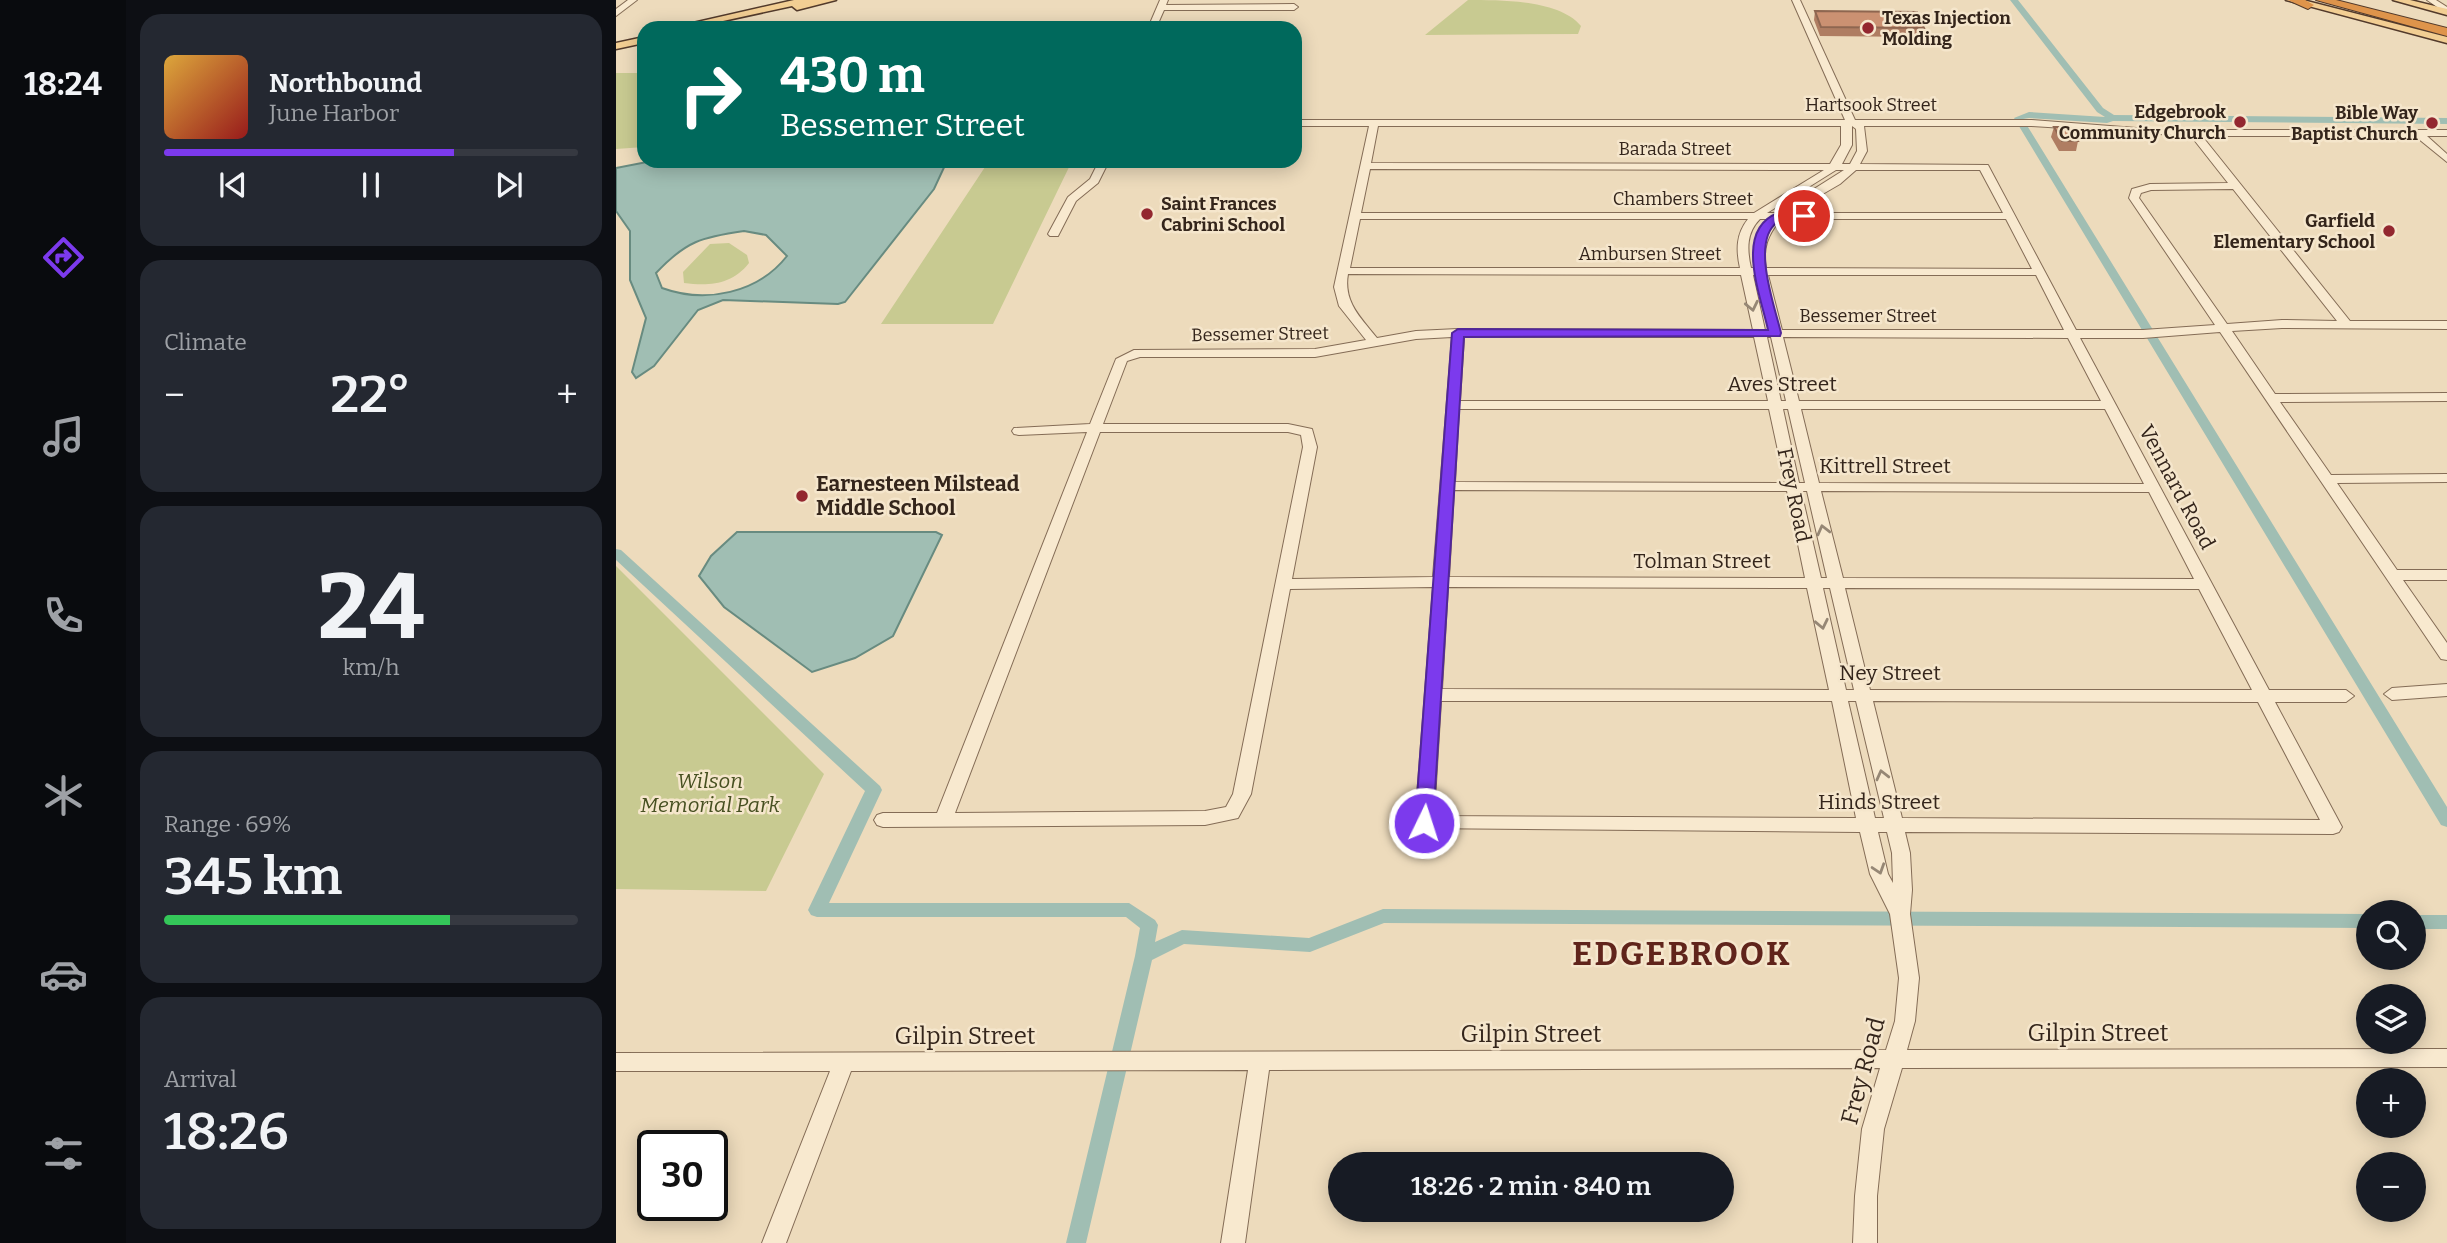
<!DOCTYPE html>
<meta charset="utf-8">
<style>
body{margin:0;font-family:Bitter,serif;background:#242831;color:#f1f3f6;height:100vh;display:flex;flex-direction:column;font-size:26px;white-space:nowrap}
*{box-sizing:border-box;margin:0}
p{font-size:23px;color:#9ea1a6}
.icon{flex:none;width:38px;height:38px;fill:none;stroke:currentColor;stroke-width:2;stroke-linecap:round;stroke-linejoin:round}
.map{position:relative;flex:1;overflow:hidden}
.side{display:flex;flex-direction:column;gap:14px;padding:14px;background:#0d0f14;width:490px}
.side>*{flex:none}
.top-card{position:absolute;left:21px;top:21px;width:665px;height:147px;border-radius:21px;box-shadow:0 4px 18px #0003;background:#00695c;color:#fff;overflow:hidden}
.buttons{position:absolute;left:1740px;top:900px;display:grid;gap:14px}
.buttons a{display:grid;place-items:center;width:70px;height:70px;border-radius:50%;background:#171b24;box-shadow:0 4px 18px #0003;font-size:35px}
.speed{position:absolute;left:21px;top:1130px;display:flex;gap:14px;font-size:35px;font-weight:700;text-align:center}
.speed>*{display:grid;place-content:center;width:91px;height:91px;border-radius:50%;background:#171b24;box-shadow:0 4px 18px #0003;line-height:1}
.speed .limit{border:4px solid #111;border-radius:10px;background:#fff;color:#111}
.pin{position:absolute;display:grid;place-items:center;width:60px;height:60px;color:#fff;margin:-30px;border:4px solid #fff;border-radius:50%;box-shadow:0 2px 7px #0007}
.me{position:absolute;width:77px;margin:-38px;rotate:4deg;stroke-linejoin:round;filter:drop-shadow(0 0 5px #0008)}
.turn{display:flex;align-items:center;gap:24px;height:147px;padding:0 28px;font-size:32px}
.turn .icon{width:91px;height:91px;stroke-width:2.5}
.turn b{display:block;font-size:49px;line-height:60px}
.big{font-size:52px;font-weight:600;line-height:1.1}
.side .tile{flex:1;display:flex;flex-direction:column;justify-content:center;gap:10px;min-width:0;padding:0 24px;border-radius:21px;background:#242831}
.side .dial{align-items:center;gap:0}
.dial b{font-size:91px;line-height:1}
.song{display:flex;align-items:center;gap:21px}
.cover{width:84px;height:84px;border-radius:10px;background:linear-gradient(135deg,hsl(40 70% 55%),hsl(0 70% 35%))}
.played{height:7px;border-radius:4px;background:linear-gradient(90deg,#7c3aed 70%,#363941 70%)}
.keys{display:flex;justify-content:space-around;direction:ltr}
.heat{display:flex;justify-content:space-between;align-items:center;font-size:38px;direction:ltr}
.charge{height:10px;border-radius:5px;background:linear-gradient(90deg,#34c759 69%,#363941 0)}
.trip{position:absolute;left:712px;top:1152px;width:406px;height:70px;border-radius:35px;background:#171b24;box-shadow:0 4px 18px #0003;font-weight:600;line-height:70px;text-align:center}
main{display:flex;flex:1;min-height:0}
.menu{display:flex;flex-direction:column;width:126px;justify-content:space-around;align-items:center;background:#090b0e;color:#9ea1a6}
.menu .icon{width:49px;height:49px}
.menu .active{color:#7c3aed}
.menu b{font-size:32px;color:#f1f3f6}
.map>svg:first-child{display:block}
.green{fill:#c8ca91}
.water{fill:#a0beb3;stroke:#688b80;stroke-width:2;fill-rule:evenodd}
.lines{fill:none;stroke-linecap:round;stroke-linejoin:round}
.canal{fill:#a0beb3;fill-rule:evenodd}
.minor-casing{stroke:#846c56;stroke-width:2}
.major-casing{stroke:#523a2b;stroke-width:3}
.highway-casing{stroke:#523a2b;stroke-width:2}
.minor{fill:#f8e9cf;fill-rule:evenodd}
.major{fill:#f2ce93;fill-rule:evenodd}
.highway{fill:#de944b;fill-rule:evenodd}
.wall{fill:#af7d62}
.building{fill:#cb9172;stroke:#8e6650;stroke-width:2}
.oneway{stroke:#968775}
.route{fill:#7c3aed;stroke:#51269a;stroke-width:2}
.poi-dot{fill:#93272f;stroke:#f5e6cc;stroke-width:2.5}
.labels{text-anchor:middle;stroke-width:5;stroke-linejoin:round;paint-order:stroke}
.far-poi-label{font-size:18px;font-weight:bold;fill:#34251b;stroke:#f5e6cc;text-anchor:end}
.far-street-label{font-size:18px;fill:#34251b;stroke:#f5e6cc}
.street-label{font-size:21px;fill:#34251b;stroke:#f5e6cc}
.poi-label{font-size:21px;font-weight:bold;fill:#34251b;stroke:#f5e6cc;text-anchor:start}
.park-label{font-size:21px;font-style:italic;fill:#475021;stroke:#f5e6cc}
.near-street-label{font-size:24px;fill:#34251b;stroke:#f5e6cc}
.near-district-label{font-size:33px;font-weight:bold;letter-spacing:2px;fill:#60241b;stroke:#f5e6cc}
</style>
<main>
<nav class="menu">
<b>18:24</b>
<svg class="icon active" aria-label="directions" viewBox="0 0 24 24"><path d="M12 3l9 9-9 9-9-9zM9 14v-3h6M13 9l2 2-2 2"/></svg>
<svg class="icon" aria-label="music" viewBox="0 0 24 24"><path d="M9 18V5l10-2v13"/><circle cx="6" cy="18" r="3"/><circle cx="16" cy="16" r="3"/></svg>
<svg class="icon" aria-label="phone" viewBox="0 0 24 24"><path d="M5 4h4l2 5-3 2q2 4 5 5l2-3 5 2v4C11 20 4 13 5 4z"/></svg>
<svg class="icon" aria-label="climate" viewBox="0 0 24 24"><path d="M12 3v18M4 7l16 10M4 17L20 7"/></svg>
<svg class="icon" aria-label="car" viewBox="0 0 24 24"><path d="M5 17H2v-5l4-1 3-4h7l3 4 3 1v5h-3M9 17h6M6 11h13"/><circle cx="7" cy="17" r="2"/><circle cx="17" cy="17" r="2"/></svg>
<svg class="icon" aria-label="filters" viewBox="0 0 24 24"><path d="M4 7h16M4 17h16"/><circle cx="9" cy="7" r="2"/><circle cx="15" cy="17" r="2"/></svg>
</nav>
<section class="side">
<div class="tile">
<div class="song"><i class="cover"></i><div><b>Northbound</b><p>June Harbor</p></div></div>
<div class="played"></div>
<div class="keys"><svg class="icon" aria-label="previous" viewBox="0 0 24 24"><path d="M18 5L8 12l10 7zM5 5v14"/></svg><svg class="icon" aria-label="pause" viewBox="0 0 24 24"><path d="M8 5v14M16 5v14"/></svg><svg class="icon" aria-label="next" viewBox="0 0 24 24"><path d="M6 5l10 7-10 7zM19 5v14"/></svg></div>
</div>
<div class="tile"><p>Climate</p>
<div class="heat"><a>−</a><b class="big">22°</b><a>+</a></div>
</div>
<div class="tile dial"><b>24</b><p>km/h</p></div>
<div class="tile"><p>Range · 69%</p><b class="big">345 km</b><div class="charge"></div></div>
<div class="tile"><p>Arrival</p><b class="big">18:26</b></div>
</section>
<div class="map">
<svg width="1831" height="1243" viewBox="0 0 1831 1243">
<rect width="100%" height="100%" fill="#eddbbc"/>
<path class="green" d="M852,0C887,0 944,0 965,26L962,34L809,35Z
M0,73H28V147L0,149Z
M373,161H456L377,324H265Z
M113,243L131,255L133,263C116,285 93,286 68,283L67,272L94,244Z
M0,566L208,774L150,891L0,889Z"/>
<path class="water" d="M36,161H331L318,189L229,302L222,304L107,300L82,310L38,366L20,378L16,372L30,318L14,280V231L0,211V168ZM128,231L150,235L171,256C142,293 90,304 46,288L40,273C70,241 86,237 128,231Z
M121,532H320L326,535L277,636L239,658L196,672L108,607L83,576L95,556Z"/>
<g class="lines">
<path class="canal" d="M1394,0H1402L1487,108L1498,115L1831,118V124L1497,121L1491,123L1413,118L1407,119L1831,807V827L1825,825L1398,118L1413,112L1489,117L1481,112Z
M0,549L5,550L264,786L266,790L213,903H513L539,920L542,925L539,942L566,930L693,938L767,909L1752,914V928L768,923L694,952L568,944L536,960L470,1243H450L519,956L524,928L510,917H201L195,915L192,910L249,791L0,560Z
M1797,915H1831V929H1797Z"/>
<g class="minor-casing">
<path id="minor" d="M12,0H21L0,16V9Z
M544,0H552L550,5L678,4L682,7L678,10H548L540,28H532Z
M1176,0H1184L1239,120H1416L1546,130H1831V136H1811L1831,154V162L1799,136H1586L1734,321H1831V329L1666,328L1616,331L1659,394L1831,393V401L1664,402L1715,475L1831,474V482L1721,483L1781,570H1831V580H1787L1831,643V660L1825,659L1604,332L1527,338H1464L1653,690H1730L1738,696L1730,702H1659L1726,827L1723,832L1717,834L1289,832L1294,853L1296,890L1294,914L1303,978L1299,1021L1291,1050L1831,1049V1067L1286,1068L1268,1129L1261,1196V1243H1237L1239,1196L1246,1129L1264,1068L653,1070L629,1243H605L632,1070L235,1071L170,1243H146L214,1071H0V1053L1270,1050L1279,1021L1283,978L1274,914L1254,874L1244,832L802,828L799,823L817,587L674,589L635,794L622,818L589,825L267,827L261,825L258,820L261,815L267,813H321L471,432L403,435L398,434L396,431L398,428L474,424L500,359L518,350L699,349L750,340L723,306L718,287L753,126H679V120H1229ZM762,126H1225V145L1214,164L755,163ZM1236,126L1240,129L1241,151L1234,164H1226L1236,145ZM1248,126H1416L1575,136L1612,183L1534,184L1516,189L1513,198L1599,325L1527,330H1460L1372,165L1244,164L1251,151ZM754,169L1208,170L1138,213H745ZM1220,170H1228L1160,213H1151ZM1240,170H1364L1387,213H1174L1224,184ZM1617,189L1721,321L1666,320L1611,324L1523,198L1525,193L1535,190ZM744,219H1132C1120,234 1120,250 1124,268H734ZM1144,219H1153C1141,234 1134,249 1139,268H1135C1131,250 1130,233 1144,219ZM1165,219H1390L1416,269L1150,268C1146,249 1152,234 1165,219ZM732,274L1125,275L1137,330L842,329L800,331L761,338C745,318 727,302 732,274ZM1137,275H1141L1153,330H1149ZM1152,275H1420L1448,330H1166ZM836,337L817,577L676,579L701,447L696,429L672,424H487L511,361L524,357H699L800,339ZM848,337H1138L1152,401H844ZM1151,337H1155L1170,401H1165ZM1167,337L1452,338L1485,401H1183ZM843,409H1153L1169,483L839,482ZM1167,409H1172L1189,483H1183ZM1185,409H1489L1528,484L1203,483ZM484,432H672L685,435L687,447L617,794L610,807L589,811L339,813ZM838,490L1171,491L1189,578L833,577ZM1185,491H1191L1211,578H1205ZM1205,491L1533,492L1578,579L1227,578ZM832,587L1191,588L1213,690L826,689ZM1207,588H1214L1238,690H1230ZM1229,588L1583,589L1636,690H1254ZM825,701H1216L1240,818L818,816ZM1232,701H1240L1268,818H1259ZM1257,701L1642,702L1704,820L1286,818ZM1262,832H1271L1276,853L1277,883L1272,874Z
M1811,0H1820L1831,7V14Z
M483,161H493L482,183L460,201L442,236H434L432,234L452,197L474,179Z
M1831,684V696L1776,700L1768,694L1776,688Z"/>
</g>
<g class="major-casing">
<path id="major" d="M178,0H220L181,10L176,6L75,28H55Z
M1670,0H1687L1831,37V43Z
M1777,0H1794L1831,9V15Z
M28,37V43L0,49V43Z"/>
</g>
<g class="highway-casing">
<path id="highway" d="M1672,0H1689L1698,5L1692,9Z
M1700,0H1720L1831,28V36Z"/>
</g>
<use href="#minor" class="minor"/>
<use href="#major" class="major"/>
<use href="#highway" class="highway"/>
</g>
<path class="wall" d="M1199,11L1308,28L1306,37L1204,36L1198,20Z
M1438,127L1462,141L1460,151H1443L1435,137Z"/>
<path class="building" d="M1199,11L1301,12L1308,28L1205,27Z
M1438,127H1454L1462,141H1446Z"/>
<defs><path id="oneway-chevron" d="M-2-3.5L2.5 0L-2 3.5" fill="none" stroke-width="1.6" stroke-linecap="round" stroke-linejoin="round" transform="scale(1.75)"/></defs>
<g class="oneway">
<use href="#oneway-chevron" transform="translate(1136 306) rotate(78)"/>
<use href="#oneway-chevron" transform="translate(1207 530) rotate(-104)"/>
<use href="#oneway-chevron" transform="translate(1206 624) rotate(78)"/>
<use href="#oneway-chevron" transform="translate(1266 775) rotate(-104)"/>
<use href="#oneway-chevron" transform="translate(1263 869) rotate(72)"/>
</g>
<path class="route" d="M1162,213H1188L1194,216C1185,222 1171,216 1162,222C1134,240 1159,307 1165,333L1164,336L848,337L817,823L814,828H801L799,823L836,333L842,329L1152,330C1145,296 1117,230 1162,213Z"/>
<g class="poi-dot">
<circle cx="1252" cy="28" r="7"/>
<circle cx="1624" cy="122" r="7"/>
<circle cx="1816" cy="123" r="7"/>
<circle cx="531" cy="214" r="7"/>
<circle cx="1773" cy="231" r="7"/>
<circle cx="186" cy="496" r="7"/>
</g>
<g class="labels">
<g class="far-poi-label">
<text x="1266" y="24" text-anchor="start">Texas Injection<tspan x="1266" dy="21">Molding</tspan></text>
<text x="1610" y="118">Edgebrook<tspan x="1610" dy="21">Community Church</tspan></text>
<text x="1802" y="119">Bible Way<tspan x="1802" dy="21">Baptist Church</tspan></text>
<text x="545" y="210" text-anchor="start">Saint Frances<tspan x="545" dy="21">Cabrini School</tspan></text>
<text x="1759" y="227">Garfield<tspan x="1759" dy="21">Elementary School</tspan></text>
</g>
<g class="far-street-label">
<text x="1255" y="111">Hartsook Street</text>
<text x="1059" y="155">Barada Street</text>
<text x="1067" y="205">Chambers Street</text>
<text x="1034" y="260">Ambursen Street</text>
<text x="1252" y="322">Bessemer Street</text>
<text transform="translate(644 334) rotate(-1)" y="6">Bessemer Street</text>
</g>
<g class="street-label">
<text x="1166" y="391">Aves Street</text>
<text x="1269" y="473">Kittrell Street</text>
<text transform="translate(1561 487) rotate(62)" y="7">Vennard Road</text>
<text transform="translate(1178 495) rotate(78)" y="7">Frey Road</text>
<text x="1086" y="568">Tolman Street</text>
<text x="1274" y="680">Ney Street</text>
<text x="1263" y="809">Hinds Street</text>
</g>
<g class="poi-label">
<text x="200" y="491">Earnesteen Milstead<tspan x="200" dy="24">Middle School</tspan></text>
</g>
<g class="park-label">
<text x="94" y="788">Wilson<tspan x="94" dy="24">Memorial Park</tspan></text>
</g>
<g class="near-street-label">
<text x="1482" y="1041">Gilpin Street</text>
<text x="915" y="1042">Gilpin Street</text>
<text x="349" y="1044">Gilpin Street</text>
<text transform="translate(1247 1071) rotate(-75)" y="8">Frey Road</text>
</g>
<g class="near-district-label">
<text x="1066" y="965">EDGEBROOK</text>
</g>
</g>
</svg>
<div class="buttons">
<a><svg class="icon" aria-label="search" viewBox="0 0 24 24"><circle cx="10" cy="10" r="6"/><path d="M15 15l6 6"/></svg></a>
<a><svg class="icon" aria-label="layers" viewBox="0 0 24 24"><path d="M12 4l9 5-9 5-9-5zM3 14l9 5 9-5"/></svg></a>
<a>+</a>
<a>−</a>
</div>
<div class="speed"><div class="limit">30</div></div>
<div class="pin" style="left:1188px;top:216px;background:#d93025"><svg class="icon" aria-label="arrive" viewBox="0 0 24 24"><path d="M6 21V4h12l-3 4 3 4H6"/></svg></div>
<svg class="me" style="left:808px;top:823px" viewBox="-20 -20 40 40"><circle r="17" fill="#7c3aed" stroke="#fff" stroke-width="3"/><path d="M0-11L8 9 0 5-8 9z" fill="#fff"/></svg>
<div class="trip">18:26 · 2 min · 840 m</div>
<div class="top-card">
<div class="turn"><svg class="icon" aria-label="right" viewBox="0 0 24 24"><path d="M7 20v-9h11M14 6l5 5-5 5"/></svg><div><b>430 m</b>Bessemer Street</div></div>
</div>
</div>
</main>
